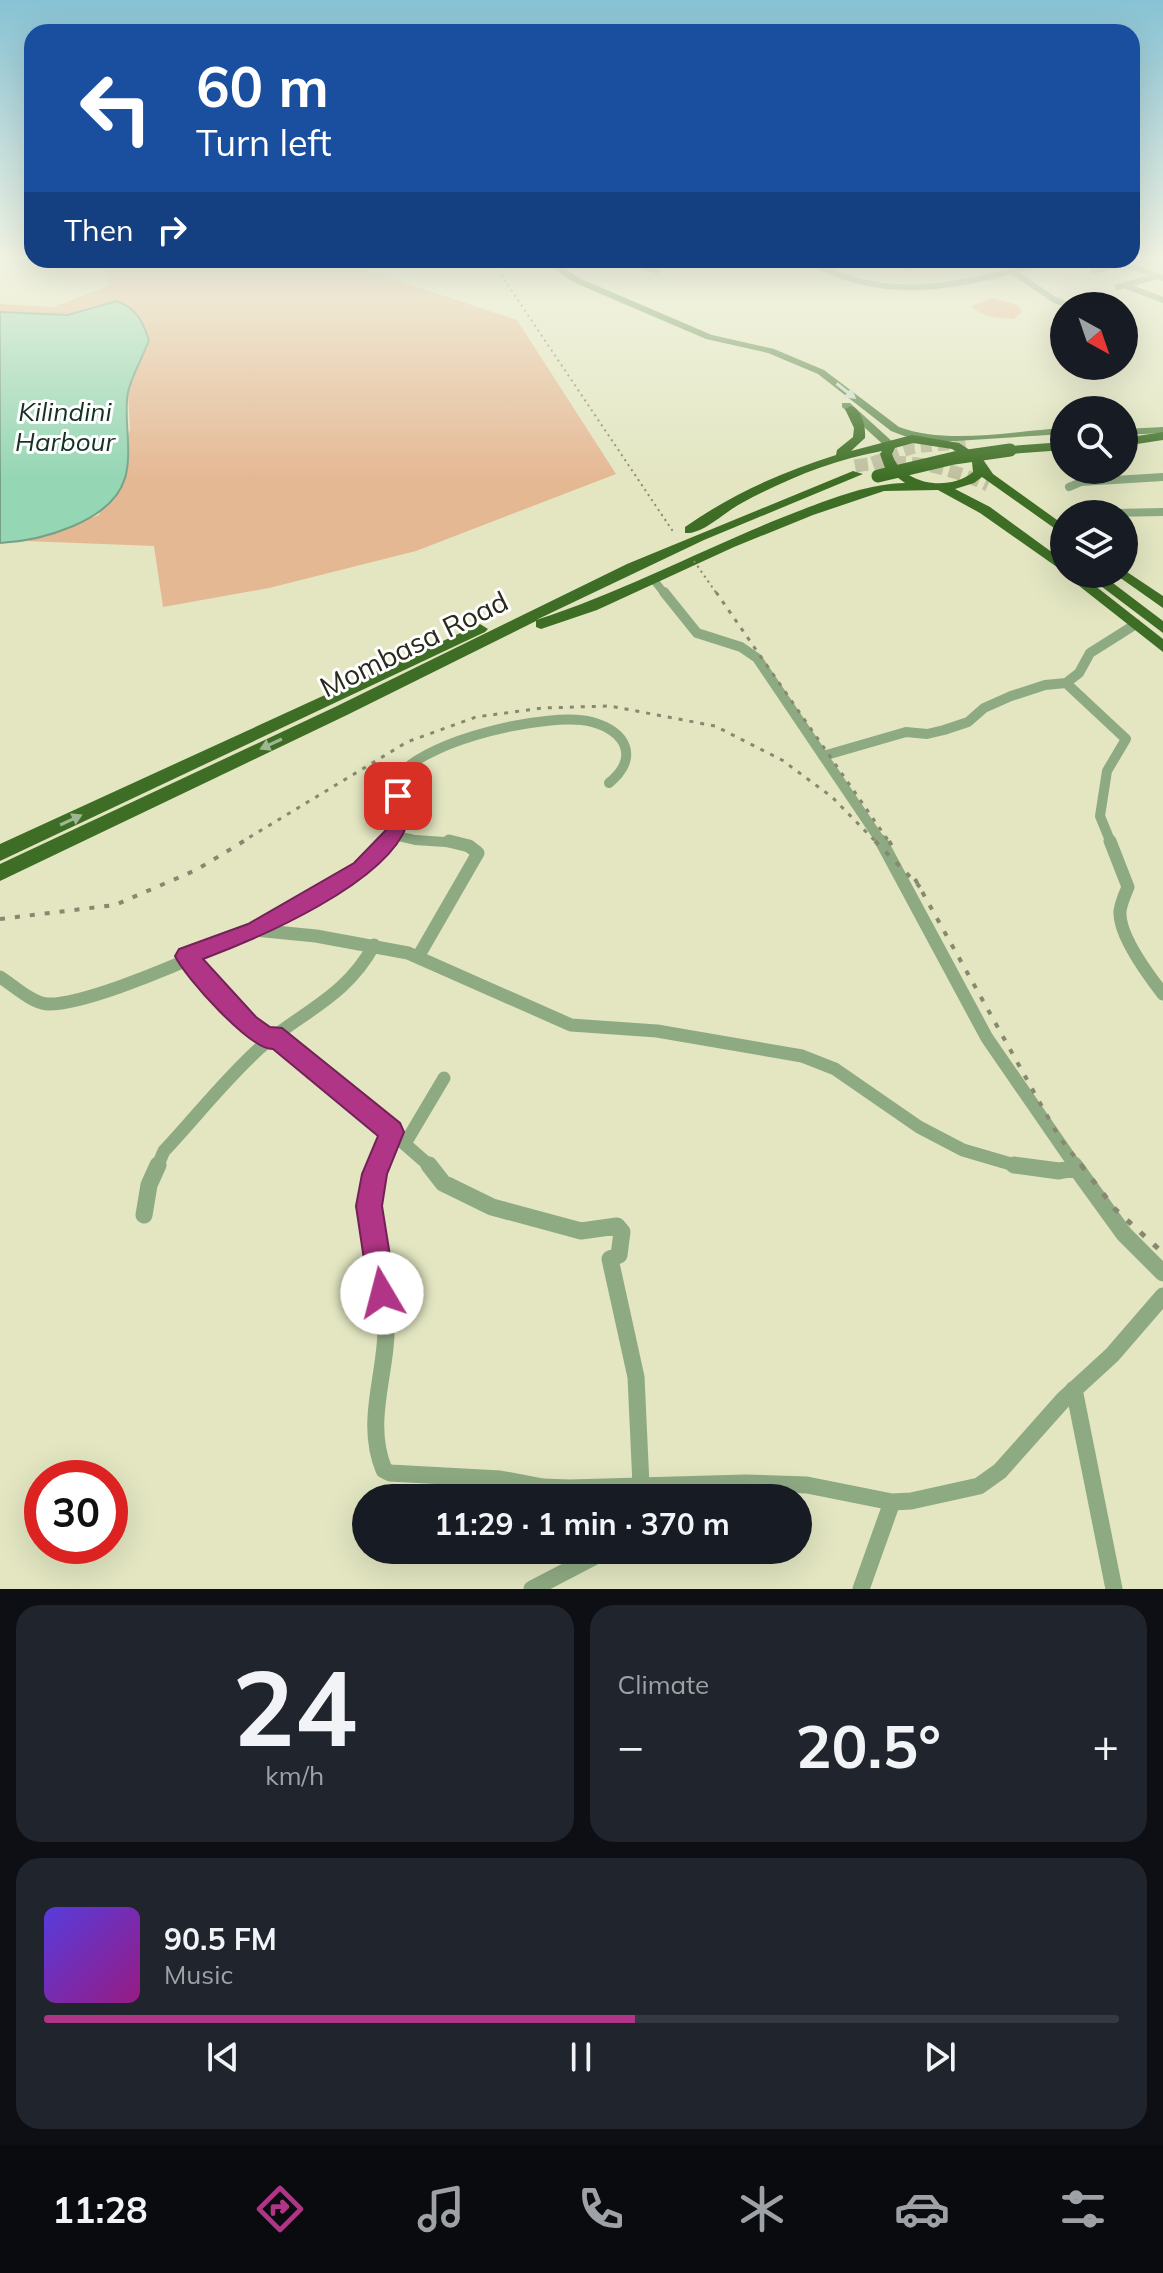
<!DOCTYPE html>
<meta charset="utf-8">
<style>
body{margin:0;font-family:Mulish,sans-serif;background:#20242c;color:#f1f3f6;height:100vh;display:flex;flex-direction:column;font-size:30px;white-space:nowrap}
*{box-sizing:border-box;margin:0}
p{font-size:26px;color:#9ea1a6}
.icon{flex:none;width:44px;height:44px;fill:none;stroke:currentColor;stroke-width:2;stroke-linecap:round;stroke-linejoin:round}
.map{position:relative;height:1589px;overflow:hidden}
.side{display:flex;flex-direction:column;gap:16px;padding:16px;background:#0d0f14;flex:1}
.side>*{flex:none}
.hud{position:absolute;left:24px;top:24px;width:1116px;height:244px;border-radius:24px;box-shadow:0 8px 32px #0002;background:#1a4fa0;color:#fff;overflow:hidden}
.needle{width:52px;rotate:140deg}
.buttons{position:absolute;left:1050px;top:292px;display:grid;gap:16px}
.buttons a{display:grid;place-items:center;width:88px;height:88px;border-radius:50%;background:#171b24;box-shadow:0 8px 32px #0002;font-size:40px}
.speed{position:absolute;left:24px;top:1460px;display:flex;gap:16px;font-size:40px;font-weight:700;text-align:center}
.speed>*{display:grid;place-content:center;width:104px;height:104px;border-radius:50%;background:#171b24;box-shadow:0 8px 32px #0002;line-height:1}
.speed .limit{border:12px solid #d22;background:#fff;color:#111}
.pin{position:absolute;display:grid;place-items:center;width:68px;height:68px;color:#fff;margin:-34px;border-radius:16px;box-shadow:0 4px 12px #0006}
.me{position:absolute;width:88px;margin:-44px;rotate:352deg;stroke-linejoin:round;filter:drop-shadow(0 0 6px #0008)}
.turn{display:flex;align-items:center;gap:28px;height:168px;padding:0 40px;font-size:36px}
.turn .icon{width:104px;height:104px;stroke-width:2.5}
.turn b{display:block;font-size:56px;line-height:68px}
.then{display:flex;align-items:center;height:76px;padding:0 40px;background:#0003;gap:16px;font-size:30px}
.big{font-size:60px;font-weight:700;line-height:1.1}
.side .card{flex:1;display:flex;flex-direction:column;justify-content:center;gap:12px;min-width:0;padding:0 28px;border-radius:24px;background:#20242c}
.side .dial{align-items:center;gap:0}
.dial b{font-size:104px;line-height:1}
.song{display:flex;align-items:center;gap:24px}
.cover{width:96px;height:96px;border-radius:12px;background:linear-gradient(135deg,hsl(250 70% 55%),hsl(310 70% 35%))}
.played{height:8px;border-radius:4px;background:linear-gradient(90deg,#b13586 55%,#363941 55%)}
.keys{display:flex;justify-content:space-around;direction:ltr}
.heat{display:flex;justify-content:space-between;align-items:center;font-size:44px;direction:ltr}
.side .tiles{flex:1;display:grid;gap:16px;grid-template-columns:1fr 1fr}
.card:last-child{grid-column:span 2}
.trip{position:absolute;left:352px;top:1484px;width:460px;height:80px;border-radius:40px;background:#171b24;box-shadow:0 8px 32px #0002;font-weight:700;line-height:80px;text-align:center}
.tabs{display:flex;height:128px;justify-content:space-around;align-items:center;background:#090b0e;color:#9ea1a6}
.tabs .icon{width:56px;height:56px}
.tabs .active{color:#b13586}
.tabs b{font-size:36px;color:#f1f3f6}
.map>svg:first-child{display:block}
.green{fill:#e5b894}
.water{fill:#95d6b5;stroke:#75a287;stroke-width:2}
.lines{fill:none;stroke-linecap:round;stroke-linejoin:round}
.secondary-tunnel{stroke:#bec0a0;stroke-width:11;stroke-dasharray:11 6;stroke-linecap:butt}
.trunk-tunnel{stroke:#bec0a0;stroke-width:13;stroke-dasharray:13 6;stroke-linecap:butt}
.minor-far4{stroke:#8eaa83;stroke-width:6}
.minor-far3{stroke:#8eaa83;stroke-width:8}
.minor-far2{stroke:#8eaa83;stroke-width:10}
.minor-far1{stroke:#8eaa83;stroke-width:13}
.minor{stroke:#8eaa83;stroke-width:17}
.secondary{fill:#658d53;fill-rule:evenodd}
.trunk{fill:#3e6e25;fill-rule:evenodd}
.rail-far3{stroke:#86886f;stroke-width:2;stroke-dasharray:2 4;stroke-linecap:butt}
.rail-far2{stroke:#86886f;stroke-width:3;stroke-dasharray:4 7;stroke-linecap:butt}
.rail-far1{stroke:#86886f;stroke-width:4;stroke-dasharray:5 10;stroke-linecap:butt}
.rail{stroke:#86886f;stroke-width:5;stroke-dasharray:6 12;stroke-linecap:butt}
.trunk-bridge{stroke:#3e6e25;stroke-width:13}
.oneway{fill:#d1ddcb}
.oneway2{fill:#9eb692}
.route{fill:#b13586;stroke:#732257;stroke-width:2}
.labels{text-anchor:middle;stroke-width:6;stroke-linejoin:round;paint-order:stroke}
.far-water-label{font-size:26px;font-style:italic;fill:#153325;stroke:#fff}
.street-label{font-size:28px;fill:#292a1c;stroke:#fff}
</style>
<div class="map">
<svg width="1163" height="1589" viewBox="0 0 1163 1589">
<rect width="100%" height="100%" fill="#e3e6c1"/>
<path class="green" d="M142,260H336L517,320L616,474L416,551L269,588L163,607L154,546L26,541L99,515L130,430L128,392L149,340L98,305L68,315L0,312V304L53,307L109,286L106,268Z
M992,298L1018,305L1022,312L1014,319C998,318 983,318 971,306Z"/>
<path class="water" d="M117,301C137,309 142,320 149,340C143,357 132,375 128,392C123,417 133,451 125,478C112,522 40,541 0,543V312L68,315Z"/>
<g class="lines">
<path class="secondary-tunnel" d="M872,462L914,448L968,443"/>
<path class="trunk-tunnel" d="M855,466C903,457 944,465 988,485"/>
<path class="minor-far4" d="M624,260L656,271
M806,260C891,308 967,283 1055,260
M1115,260L1163,278
M907,269L932,260
M1012,271L1053,299L1069,306
M1093,271L1122,263
M1126,286L1163,300
M1118,287L1158,276"/>
<path class="minor-far3" d="M1069,487L1081,482L1163,477
M1113,513L1163,512
M653,579L665,594"/>
<path class="minor-far2" d="M664,592L697,633L741,647L757,658L882,843
M1066,683L1126,739L1107,771L1100,816L1111,843
M823,756L906,732L927,734L944,730L968,722L984,708L1011,696L1045,685L1066,683L1079,673L1090,653L1136,624
M394,835L415,840L460,843
M387,843L397,829C392,814 389,790 400,775C426,740 550,711 592,722C626,731 640,758 609,783"/>
<path class="minor-far1" d="M881,841L987,1038L1076,1167
M1110,841L1128,887C1125,894 1121,903 1120,911C1118,935 1149,976 1163,994
M255,930L316,936L408,953L571,1025L657,1031L802,1056L835,1069L919,1127L963,1150L1021,1167
M186,956L248,1024L269,1040
M418,957L478,853L469,846L449,841
M0,977C13,985 32,1003 47,1004C105,1007 356,889 389,841
M274,1036L391,1132L376,1167
M391,1132L431,1167
M406,1142L444,1078
M157,1167L164,1151C196,1117 226,1078 261,1047C303,1011 346,997 374,945"/>
<path class="minor" d="M377,1165C361,1219 383,1264 386,1318C389,1370 363,1419 384,1470L390,1473L500,1479L543,1487L570,1488L745,1483L807,1485L892,1502L911,1501L979,1486L1000,1471L1064,1399L1112,1355L1163,1296
M429,1165L443,1183L492,1207L581,1231L617,1226L622,1232L619,1255L610,1259L636,1377L641,1485
M1014,1165L1059,1171L1075,1168
M1074,1165L1124,1234L1163,1273
M144,1215L149,1185L158,1165
M1074,1389L1114,1589
M532,1589L607,1550
M861,1589L892,1502"/>
<path class="secondary" d="M542,260H551L579,278L712,335L774,349L824,370L899,427C946,445 1013,431 1064,428V434L940,442L907,437L891,431L818,374L768,353L706,339L573,282Z
M842,403H850L895,444V448H887L842,407Z
M1163,427V433L1124,435V429Z"/>
<path class="trunk" d="M851,406C862,410 866,427 865,438L851,451L912,435L959,443L982,458L993,474L1064,525V535L982,477L974,483L955,489L990,507L1064,561V572L980,513L938,490L884,491L813,515L734,547L597,610L541,629L536,627V621L347,715L0,881V864L335,707L627,564L853,471L863,474L704,540L536,620C620,593 699,551 781,518C820,503 863,484 905,483L885,468L880,454L882,451C832,460 784,480 740,504C725,512 702,535 685,533V527C732,494 782,472 836,455L837,450L853,437L854,428L845,409ZM913,443L952,449L972,462L973,472C949,492 902,485 892,454L895,448Z
M1163,432V440L1124,446V438Z
M1064,442V450L1010,454L1004,450L1010,446Z
M1124,570L1163,596V608L1119,577L1117,574H1124Z
M1064,574H1080L1163,639V652Z
M1085,574H1101L1163,621V633Z
M480,624L488,629L485,632L0,861V844Z"/>
<path class="rail-far3" d="M491,260L674,533
M694,561L717,594"/>
<path class="rail-far2" d="M716,592L890,843
M240,843L407,742L476,717L542,708L610,706L715,726L782,760L832,797L877,843"/>
<path class="rail-far1" d="M875,841L920,887
M889,841L892,846
M915,879L1059,1137L1083,1167
M0,919L115,905L196,870L244,841"/>
<path class="rail" d="M1081,1165L1115,1209L1163,1253"/>
<path class="trunk-bridge" d="M878,476L954,458L1010,450"/>
</g>
<defs><path id="oneway-solid" d="M-6-.8H1V-3.2L6.5 0L1 3.2V.8H-6Z" transform="scale(2)"/></defs>
<use class="oneway" href="#oneway-solid" transform="translate(846 391) rotate(38)"/>
<g class="oneway2">
<use href="#oneway-solid" transform="translate(271 744) rotate(155)"/>
<use href="#oneway-solid" transform="translate(71 820) rotate(-25)"/>
</g>
<linearGradient id="sky" x2="0" y2="1"><stop stop-color="#87c2d4"/><stop offset="0.54" stop-color="#f2f4e3"/><stop offset="1" stop-color="#f2f4e3" stop-opacity="0"/></linearGradient>
<rect width="1163" height="478" fill="url(#sky)"/>
<path class="route" d="M398,789L407,796L400,810L407,825C386,884 259,938 203,959L256,1017L270,1027L282,1028L400,1123L404,1132L387,1174L382,1206L396,1293L392,1303L382,1307L373,1303L369,1293L356,1206L362,1174L378,1136L273,1049C250,1050 185,977 175,956L179,949L248,924L354,863L386,830L388,825L382,810L391,791Z"/>
<g class="labels">
<g class="far-water-label">
<text x="65" y="421">Kilindini<tspan x="65" dy="30">Harbour</tspan></text>
</g>
<g class="street-label">
<text transform="translate(414 644) rotate(-26)" y="10">Mombasa Road</text>
</g>
</g>
</svg>
<div class="buttons">
<a><svg class="needle" viewBox="-14 -14 28 28"><path d="M0-13l5 13h-10z" fill="#e53935"/><path d="M0 13l5-13h-10z" fill="#9ea1a6"/></svg></a>
<a><svg class="icon" aria-label="search" viewBox="0 0 24 24"><circle cx="10" cy="10" r="6"/><path d="M15 15l6 6"/></svg></a>
<a><svg class="icon" aria-label="layers" viewBox="0 0 24 24"><path d="M12 4l9 5-9 5-9-5zM3 14l9 5 9-5"/></svg></a>
</div>
<div class="speed"><div class="limit">30</div></div>
<div class="pin" style="left:398px;top:796px;background:#d93025"><svg class="icon" aria-label="arrive" viewBox="0 0 24 24"><path d="M6 21V4h12l-3 4 3 4H6"/></svg></div>
<svg class="me" style="left:382px;top:1293px" viewBox="-20 -20 40 40"><circle r="19" fill="#fff"/><path d="M0-13L10 11 0 6-10 11z" fill="#b13586"/></svg>
<div class="trip">11:29 · 1 min · 370 m</div>
<div class="hud">
<div class="turn"><svg class="icon" aria-label="left" viewBox="0 0 24 24"><path d="M17 20v-9H6M10 6l-5 5 5 5"/></svg><div><b>60 m</b>Turn left</div></div>
<div class="then">Then<svg class="icon" aria-label="right" viewBox="0 0 24 24"><path d="M7 20v-9h11M14 6l5 5-5 5"/></svg></div>
</div>
</div>
<section class="side">
<div class="tiles">
<div class="card dial"><b>24</b><p>km/h</p></div>
<div class="card"><p>Climate</p>
<div class="heat"><a>−</a><b class="big">20.5°</b><a>+</a></div>
</div>
<div class="card">
<div class="song"><i class="cover"></i><div><b>90.5 FM</b><p>Music</p></div></div>
<div class="played"></div>
<div class="keys"><svg class="icon" aria-label="previous" viewBox="0 0 24 24"><path d="M18 5L8 12l10 7zM5 5v14"/></svg><svg class="icon" aria-label="pause" viewBox="0 0 24 24"><path d="M8 5v14M16 5v14"/></svg><svg class="icon" aria-label="next" viewBox="0 0 24 24"><path d="M6 5l10 7-10 7zM19 5v14"/></svg></div>
</div>
</div>
</section>
<nav class="tabs">
<b>11:28</b>
<svg class="icon active" aria-label="directions" viewBox="0 0 24 24"><path d="M12 3l9 9-9 9-9-9zM9 14v-3h6M13 9l2 2-2 2"/></svg>
<svg class="icon" aria-label="music" viewBox="0 0 24 24"><path d="M9 18V5l10-2v13"/><circle cx="6" cy="18" r="3"/><circle cx="16" cy="16" r="3"/></svg>
<svg class="icon" aria-label="phone" viewBox="0 0 24 24"><path d="M5 4h4l2 5-3 2q2 4 5 5l2-3 5 2v4C11 20 4 13 5 4z"/></svg>
<svg class="icon" aria-label="climate" viewBox="0 0 24 24"><path d="M12 3v18M4 7l16 10M4 17L20 7"/></svg>
<svg class="icon" aria-label="car" viewBox="0 0 24 24"><path d="M5 17H2v-5l4-1 3-4h7l3 4 3 1v5h-3M9 17h6M6 11h13"/><circle cx="7" cy="17" r="2"/><circle cx="17" cy="17" r="2"/></svg>
<svg class="icon" aria-label="filters" viewBox="0 0 24 24"><path d="M4 7h16M4 17h16"/><circle cx="9" cy="7" r="2"/><circle cx="15" cy="17" r="2"/></svg>
</nav>
